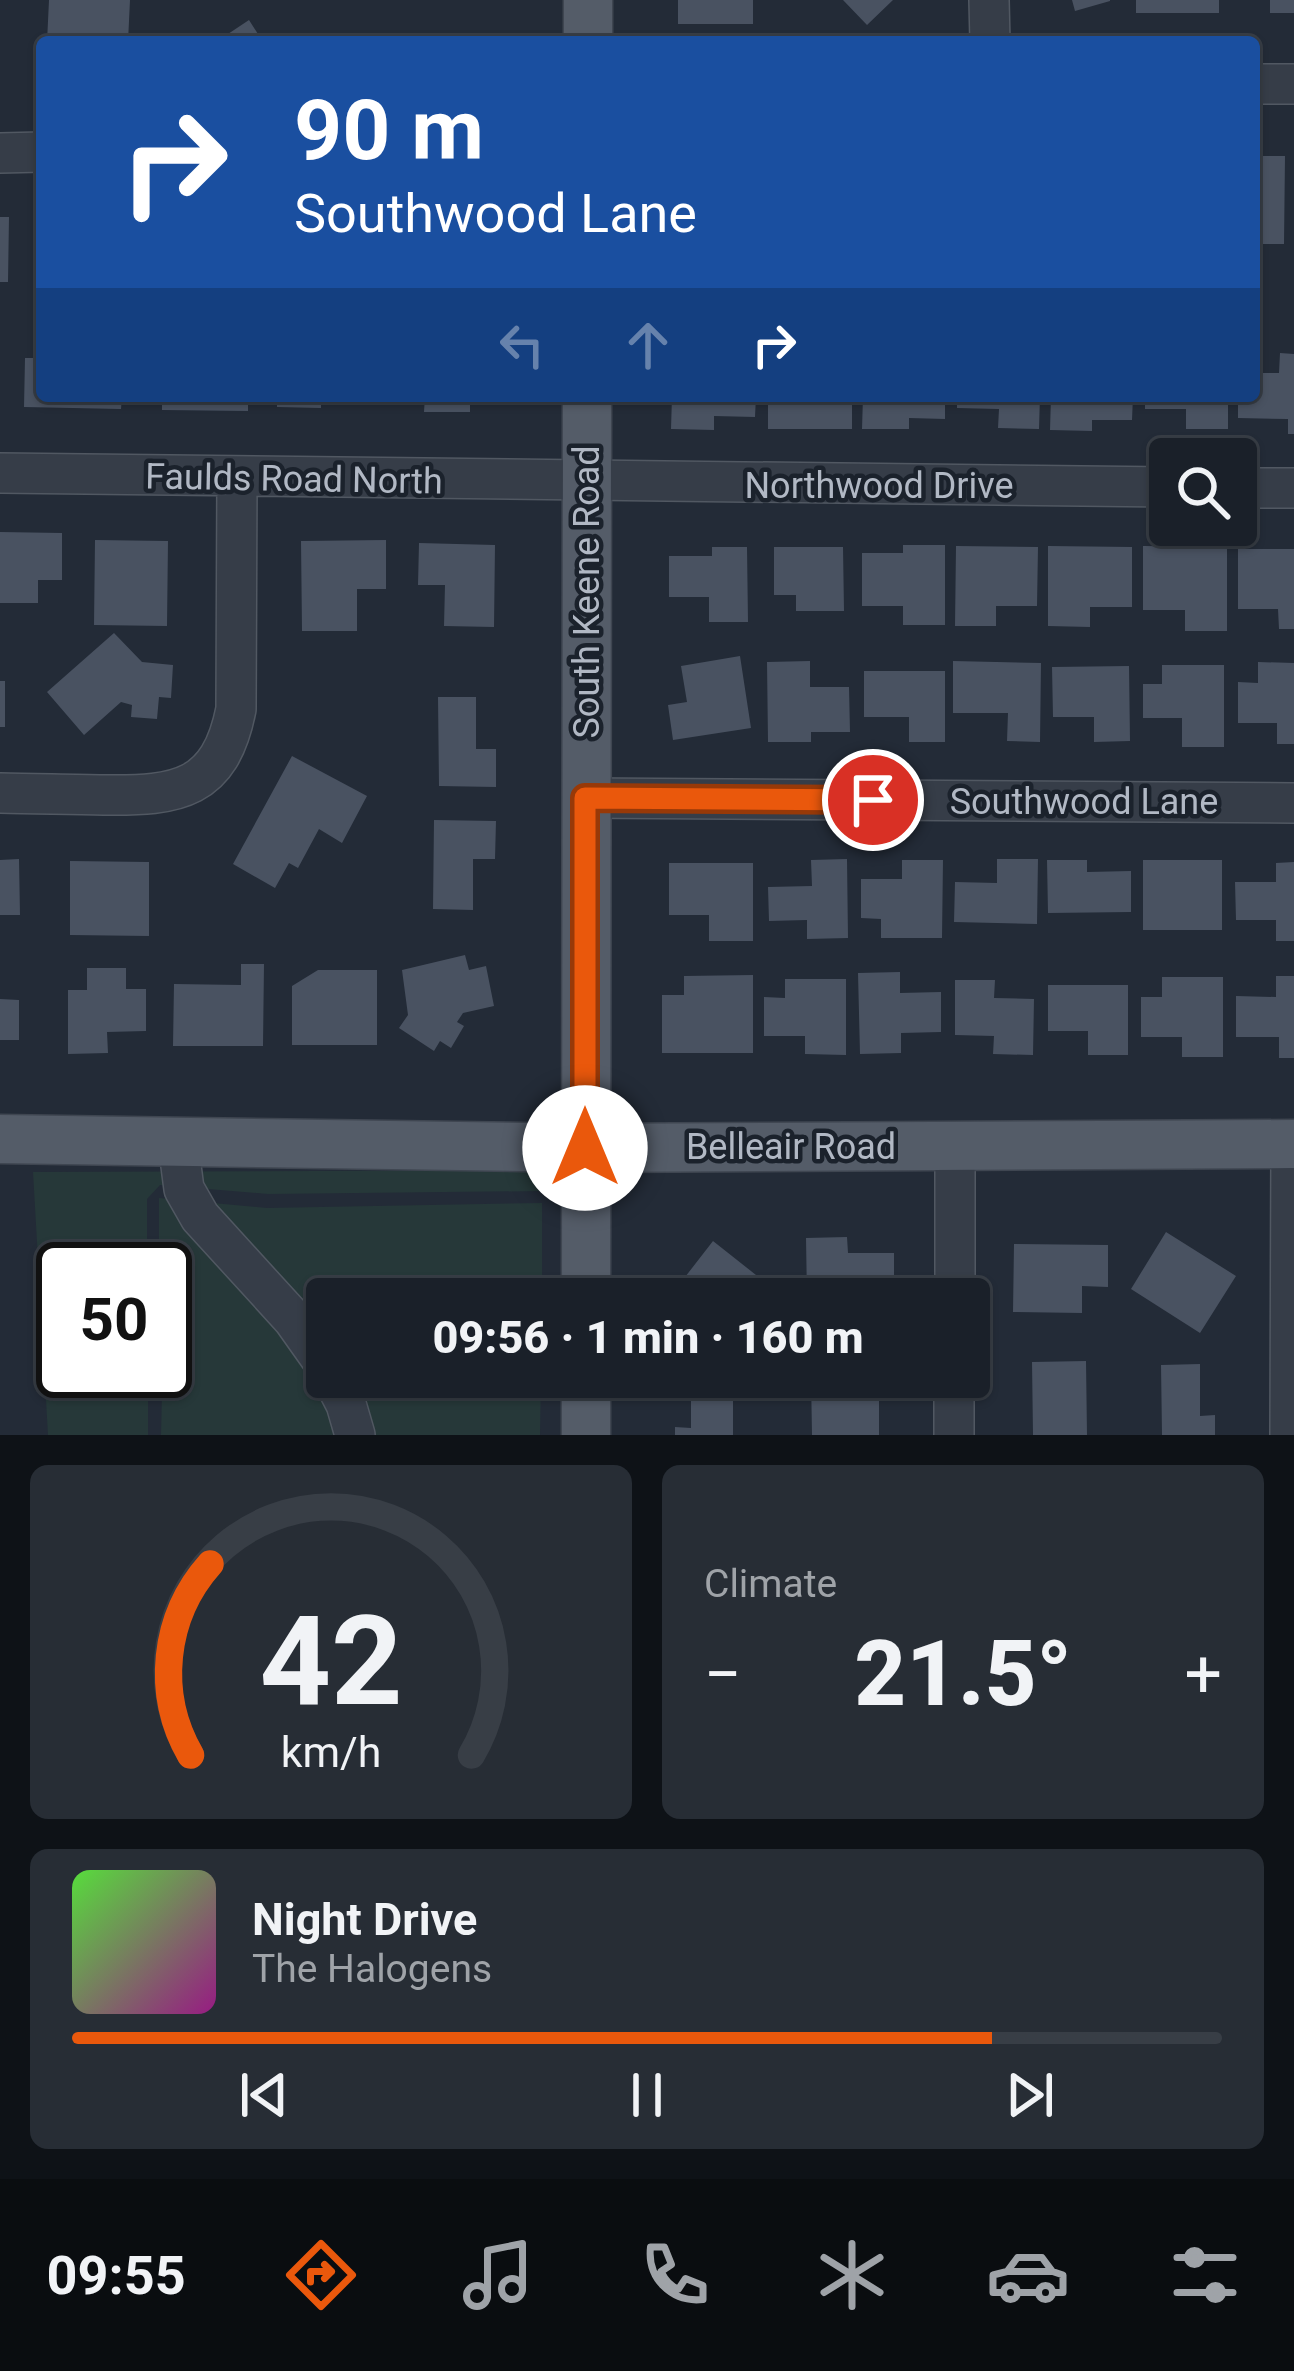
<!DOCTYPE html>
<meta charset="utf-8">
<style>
body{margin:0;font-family:Roboto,sans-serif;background:#272d35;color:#f1f3f6;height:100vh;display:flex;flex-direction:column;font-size:45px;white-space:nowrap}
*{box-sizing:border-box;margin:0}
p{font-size:39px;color:#9fa3a8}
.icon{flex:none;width:66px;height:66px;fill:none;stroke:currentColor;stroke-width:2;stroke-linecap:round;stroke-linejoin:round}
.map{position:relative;height:1435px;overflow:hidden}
.drawer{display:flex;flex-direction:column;gap:30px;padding:30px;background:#0e1217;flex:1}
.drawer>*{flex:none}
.banner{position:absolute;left:36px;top:36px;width:1224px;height:366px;border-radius:12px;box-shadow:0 3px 9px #0004,0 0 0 3px #383e46;background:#1a4fa0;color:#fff;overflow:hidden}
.controls{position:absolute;left:1149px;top:438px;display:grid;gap:24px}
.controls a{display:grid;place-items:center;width:108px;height:108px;border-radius:12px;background:#1a2029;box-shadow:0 3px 9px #0004,0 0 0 3px #383e46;font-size:60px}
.speed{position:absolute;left:36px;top:1242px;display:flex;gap:24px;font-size:60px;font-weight:700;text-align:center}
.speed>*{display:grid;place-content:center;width:156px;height:156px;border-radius:50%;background:#1a2029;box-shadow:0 3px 9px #0004,0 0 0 3px #383e46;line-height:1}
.speed .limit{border:6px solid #111;border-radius:18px;background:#fff;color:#111}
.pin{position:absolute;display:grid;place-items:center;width:102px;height:102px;color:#fff;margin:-51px;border:6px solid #fff;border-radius:50%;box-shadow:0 3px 12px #0007}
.me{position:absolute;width:132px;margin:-66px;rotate:0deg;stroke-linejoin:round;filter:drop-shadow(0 0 9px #0008)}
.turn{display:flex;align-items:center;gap:42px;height:252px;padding:0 60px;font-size:54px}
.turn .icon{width:156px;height:156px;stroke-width:2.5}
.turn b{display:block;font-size:84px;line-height:102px}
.lanes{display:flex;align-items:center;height:114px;padding:0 60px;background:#0003;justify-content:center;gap:60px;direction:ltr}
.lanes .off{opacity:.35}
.big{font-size:90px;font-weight:800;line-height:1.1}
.drawer .widget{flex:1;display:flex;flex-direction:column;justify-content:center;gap:18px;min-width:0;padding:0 42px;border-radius:18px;background:#272d35}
.drawer .dial{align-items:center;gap:0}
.dial svg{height:312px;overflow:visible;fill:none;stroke:#383e46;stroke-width:7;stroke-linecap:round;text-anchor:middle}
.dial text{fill:#f1f3f6;stroke:none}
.song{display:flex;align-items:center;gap:36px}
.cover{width:144px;height:144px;border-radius:18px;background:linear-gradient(135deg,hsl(110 70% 55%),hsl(310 70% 35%))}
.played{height:12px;border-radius:6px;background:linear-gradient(90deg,#ea580c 80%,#383e46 80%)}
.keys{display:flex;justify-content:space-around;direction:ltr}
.heat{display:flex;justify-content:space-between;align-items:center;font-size:66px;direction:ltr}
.drawer .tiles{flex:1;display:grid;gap:30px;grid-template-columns:1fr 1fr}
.widget:last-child{grid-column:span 2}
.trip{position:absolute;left:306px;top:1278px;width:684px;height:120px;border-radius:12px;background:#1a2029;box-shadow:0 3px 9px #0004,0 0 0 3px #383e46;font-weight:800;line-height:120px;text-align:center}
.tab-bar{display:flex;height:192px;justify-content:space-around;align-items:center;background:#0a0d10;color:#9fa3a8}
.tab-bar .icon{width:84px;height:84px}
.tab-bar .active{color:#ea580c}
.tab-bar b{font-size:54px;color:#f1f3f6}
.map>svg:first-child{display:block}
.green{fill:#263839}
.building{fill:#495261}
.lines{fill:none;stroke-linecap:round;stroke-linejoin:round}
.minor-casing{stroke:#515862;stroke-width:42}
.major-casing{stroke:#3f4651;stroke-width:51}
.minor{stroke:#363d48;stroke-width:39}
.major{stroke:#545c68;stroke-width:48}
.route-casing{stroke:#983908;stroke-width:30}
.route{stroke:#ea580c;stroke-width:21}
.labels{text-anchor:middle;stroke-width:9;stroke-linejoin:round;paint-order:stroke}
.street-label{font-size:36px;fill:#b1b8c4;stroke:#1b222c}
</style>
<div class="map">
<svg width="1294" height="1435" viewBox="0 0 1294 1435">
<rect width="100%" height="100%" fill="#232b37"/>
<path class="green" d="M544,1170V1191L268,1194L160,1185L147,1199V1269H63V1371H148V1435H48L33,1172Z
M159,1198L267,1208L542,1203V1299H327V1377H541L540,1435H161L165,1269H159Z"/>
<path class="building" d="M49,0H130L128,42H47Z
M678,0H753V24H678Z
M843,0H893L867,25Z
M1072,0H1110V1L1075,11Z
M1136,0H1219V13H1136Z
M1270,0H1294V13H1270Z
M249,20L263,42H216Z
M1254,156H1285L1284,244H1254Z
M0,217H9L8,282H0Z
M1280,353L1294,354V434H1288V419L1238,418V396H1254V373H1279Z
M25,358H42V396H122L121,409L24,407Z
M162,396H248V411L162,410Z
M277,396H321V408L277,407Z
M425,396H470V412H424Z
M672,396H756L755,417L714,416V430L671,429Z
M768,396H852V429H768Z
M863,396H945V419L909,418V429H862Z
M957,396H1040L1039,429L998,428L999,409L957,408Z
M1051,396H1133L1132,420H1092V431L1050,430Z
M1145,396H1228V429H1186V409H1145Z
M0,532L62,533V580H38V603H0Z
M95,540L168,541L167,626L94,625Z
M386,540V589H357V631H302L301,541Z
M419,543L495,545L494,627L444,626L445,585H418Z
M903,545H945V625H903V606H862V553H903Z
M956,546L1038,547L1037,606H996V626H955Z
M1048,546L1132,547V607H1090V627L1048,626Z
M1143,546L1227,547V631H1185V610H1143Z
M712,547H747L748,622H709V597H669V556H712Z
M774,547H843L844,611H796V595H774Z
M1238,549H1294V629H1279L1278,609H1238Z
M114,633L142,662L173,665L171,698L159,697L157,719L131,717L132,705L121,702L84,735L47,692Z
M740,656L751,728L673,740L668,705L687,702L681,666Z
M810,661V687H849L850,732H811V742H768L767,662Z
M953,661L1041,663L1040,742L1007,741L1008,713H953Z
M1258,662L1294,663V744H1277V723H1238V682L1258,683Z
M1162,665H1224V747H1182V718H1143V684H1162Z
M1129,666L1130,741L1094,742V717H1053L1052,667Z
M864,671H945V742H909V717H864Z
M0,681H5V727H0Z
M438,697H476V749H496V787L439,786Z
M292,756L367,796L342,843L319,829L298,868L289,863L275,888L233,864Z
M434,820L496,821L495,859H473V910L433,909Z
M19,859L20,915H0V860Z
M847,859L848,938L807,939V920L769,921L768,887L812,886L811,860Z
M997,859H1038L1037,924L954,922L955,882L997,883Z
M902,860H943L942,938H881V919L861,918V879H902Z
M1047,860H1087V872L1131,871V912L1048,913Z
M1143,860H1222V930H1143Z
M70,861L149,862V936L70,935Z
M1294,862V941H1276V920H1236L1235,882H1276V863Z
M669,863H753V941H709V915H669Z
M465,955L469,970L486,966L494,1006L463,1013L457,1022L464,1026L451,1048L440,1041L434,1051L399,1028L408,1015L402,970Z
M241,964H264L263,1046H173L174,984L241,985Z
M87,968H126V989H146V1031L107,1032L108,1053L68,1054V990H87Z
M318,970H377V1045H292V986Z
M900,972V993L941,992V1032L901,1033V1053L860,1054L858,973Z
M753,975V1053H662V995H684V976Z
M1276,976H1294V1058H1279V1037H1236V996L1276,997Z
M1162,977H1223V1057H1182V1037H1141V997H1162Z
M785,979H846V1055L805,1054V1036H764V997L785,998Z
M955,980H995L994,998L1034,999L1033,1055L993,1054L994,1036L955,1035Z
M1048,985H1128V1055H1088V1031H1048Z
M0,999L19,1000V1040H0Z
M1166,1232L1236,1276L1200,1333L1131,1289Z
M847,1237L848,1253H894V1285L867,1286V1298H807L806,1238Z
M713,1241L756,1275L737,1299H686L675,1290Z
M1014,1244L1108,1245V1287L1082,1286V1313L1013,1312Z
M1086,1361L1087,1435H1033L1032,1362Z
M1200,1364V1416L1215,1415V1435H1162L1161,1365Z
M811,1377H879V1435H812Z
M691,1378H733V1435H675V1427L691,1428Z"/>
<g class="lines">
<g class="minor-casing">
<path id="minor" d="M989,0L990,42
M1254,84H1294
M0,153L42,152
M0,473L1170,487
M1236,488H1294
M0,793C35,794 70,794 104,795C178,796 220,790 236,709L237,477
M585,798L1294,803
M178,1143L184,1189L200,1217L293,1319L327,1367
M955,1299V1145
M332,1377L346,1404L355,1435
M954,1435V1377
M1290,1435L1291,1144"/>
</g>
<g class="major-casing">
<path id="major" d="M588,42V0
M0,1139L585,1148L1294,1144
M586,1299L587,396
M586,1377V1435"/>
</g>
<use href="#minor" class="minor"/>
<use href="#major" class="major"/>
</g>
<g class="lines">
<g class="route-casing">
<path id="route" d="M585,1148V798L873,800"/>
</g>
<use href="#route" class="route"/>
</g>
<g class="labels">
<g class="street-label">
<text transform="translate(294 478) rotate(1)" y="13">Faulds Road North</text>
<text x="879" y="498">Northwood Drive</text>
<text transform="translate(586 592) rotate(-90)" y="13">South Keene Road</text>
<text x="1084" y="814">Southwood Lane</text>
<text x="791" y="1159">Belleair Road</text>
</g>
</g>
</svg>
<div class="controls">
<a><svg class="icon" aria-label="search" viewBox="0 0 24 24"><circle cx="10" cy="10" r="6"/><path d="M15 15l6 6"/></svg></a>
</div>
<div class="speed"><div class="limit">50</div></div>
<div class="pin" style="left:873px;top:800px;background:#d93025"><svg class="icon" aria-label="arrive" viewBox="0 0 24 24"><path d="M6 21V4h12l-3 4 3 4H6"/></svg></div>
<svg class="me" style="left:585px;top:1148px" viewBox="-20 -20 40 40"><circle r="19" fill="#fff"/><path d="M0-13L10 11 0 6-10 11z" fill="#ea580c"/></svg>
<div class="trip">09:56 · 1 min · 160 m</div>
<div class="banner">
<div class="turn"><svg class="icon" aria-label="right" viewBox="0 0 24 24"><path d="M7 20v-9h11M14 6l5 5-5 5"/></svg><div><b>90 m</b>Southwood Lane</div></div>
<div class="lanes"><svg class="icon off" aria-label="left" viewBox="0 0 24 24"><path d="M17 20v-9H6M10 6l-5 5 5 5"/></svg><svg class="icon off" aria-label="ahead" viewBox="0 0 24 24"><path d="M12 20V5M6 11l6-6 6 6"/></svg><svg class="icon" aria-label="right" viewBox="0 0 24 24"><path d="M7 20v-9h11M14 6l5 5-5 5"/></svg></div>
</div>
</div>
<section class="drawer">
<div class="tiles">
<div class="widget dial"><svg viewBox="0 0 100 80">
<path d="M14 69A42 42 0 1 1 86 69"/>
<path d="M14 69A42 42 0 0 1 19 20" stroke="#ea580c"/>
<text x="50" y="56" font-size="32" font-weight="700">42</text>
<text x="50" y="72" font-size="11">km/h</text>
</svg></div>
<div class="widget"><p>Climate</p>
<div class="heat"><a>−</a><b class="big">21.5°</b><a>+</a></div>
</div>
<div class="widget">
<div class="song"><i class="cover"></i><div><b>Night Drive</b><p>The Halogens</p></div></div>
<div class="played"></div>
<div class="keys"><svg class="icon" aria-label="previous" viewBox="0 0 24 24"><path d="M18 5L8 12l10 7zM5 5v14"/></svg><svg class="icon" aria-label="pause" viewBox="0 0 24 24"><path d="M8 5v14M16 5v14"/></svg><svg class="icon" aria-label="next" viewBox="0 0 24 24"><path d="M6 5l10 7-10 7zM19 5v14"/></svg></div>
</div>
</div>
</section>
<nav class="tab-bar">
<b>09:55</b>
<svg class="icon active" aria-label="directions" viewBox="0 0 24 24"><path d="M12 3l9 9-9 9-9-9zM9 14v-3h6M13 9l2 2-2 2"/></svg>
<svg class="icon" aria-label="music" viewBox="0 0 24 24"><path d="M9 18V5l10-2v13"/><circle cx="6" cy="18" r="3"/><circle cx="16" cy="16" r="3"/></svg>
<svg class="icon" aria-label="phone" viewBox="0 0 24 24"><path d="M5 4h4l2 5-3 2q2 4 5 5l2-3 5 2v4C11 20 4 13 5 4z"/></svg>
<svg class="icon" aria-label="climate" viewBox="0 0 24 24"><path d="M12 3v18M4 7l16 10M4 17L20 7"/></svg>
<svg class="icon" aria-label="car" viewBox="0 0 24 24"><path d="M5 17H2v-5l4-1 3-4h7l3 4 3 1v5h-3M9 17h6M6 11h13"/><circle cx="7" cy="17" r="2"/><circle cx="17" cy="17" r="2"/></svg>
<svg class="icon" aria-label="filters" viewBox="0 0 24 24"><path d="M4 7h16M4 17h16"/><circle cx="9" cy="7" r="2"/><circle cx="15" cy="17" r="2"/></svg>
</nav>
